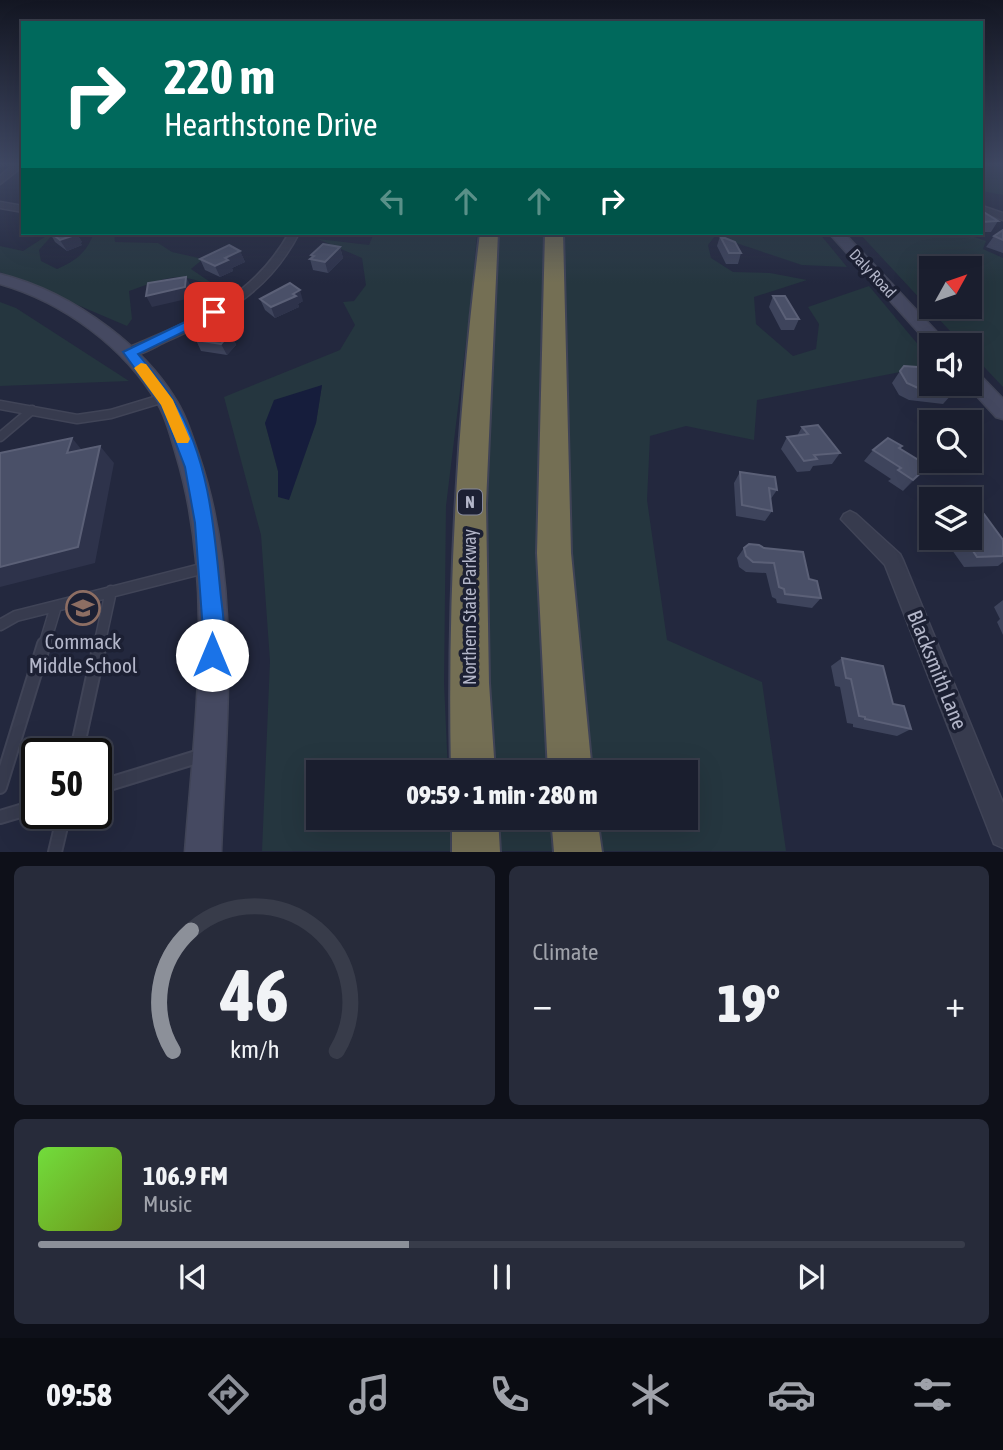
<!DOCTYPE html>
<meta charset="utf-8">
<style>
body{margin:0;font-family:"Asap Condensed",sans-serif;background:#272b3a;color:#f1f3f6;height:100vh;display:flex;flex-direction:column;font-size:26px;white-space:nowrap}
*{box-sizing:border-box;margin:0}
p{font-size:23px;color:#9fa2aa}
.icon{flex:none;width:38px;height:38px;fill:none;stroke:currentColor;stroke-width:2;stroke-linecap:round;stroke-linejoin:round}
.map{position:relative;height:852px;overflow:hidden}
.panel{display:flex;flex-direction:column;gap:14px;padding:14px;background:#0e1019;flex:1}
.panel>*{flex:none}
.guide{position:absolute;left:21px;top:21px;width:962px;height:214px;border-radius:0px;box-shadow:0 7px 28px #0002,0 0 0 2px #383c4a;background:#00695c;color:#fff;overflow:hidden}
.needle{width:46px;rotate:50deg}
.controls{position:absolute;left:919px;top:256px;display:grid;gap:14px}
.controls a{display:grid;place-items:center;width:63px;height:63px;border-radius:0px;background:#1a1e2e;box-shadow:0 7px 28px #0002,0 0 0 2px #383c4a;font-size:35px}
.speed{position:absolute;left:21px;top:738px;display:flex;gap:14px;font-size:35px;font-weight:700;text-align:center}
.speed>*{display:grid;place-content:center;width:91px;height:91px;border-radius:50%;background:#1a1e2e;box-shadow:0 7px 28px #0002,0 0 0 2px #383c4a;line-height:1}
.speed .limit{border:4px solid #111;border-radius:10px;background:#fff;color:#111}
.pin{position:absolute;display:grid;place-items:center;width:60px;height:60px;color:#fff;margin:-30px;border-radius:14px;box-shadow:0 4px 10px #0006}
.me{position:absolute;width:77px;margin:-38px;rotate:0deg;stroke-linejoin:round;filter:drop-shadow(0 0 5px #0008)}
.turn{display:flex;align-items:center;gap:24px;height:147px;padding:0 28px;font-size:32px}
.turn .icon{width:91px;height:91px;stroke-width:2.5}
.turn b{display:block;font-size:49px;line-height:60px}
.lanes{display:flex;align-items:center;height:66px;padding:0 28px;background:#0003;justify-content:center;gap:35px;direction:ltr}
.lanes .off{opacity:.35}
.big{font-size:52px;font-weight:800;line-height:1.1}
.panel .card{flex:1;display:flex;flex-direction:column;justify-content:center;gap:10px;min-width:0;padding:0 24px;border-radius:10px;background:#272b3a}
.panel .dial{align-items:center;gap:0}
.dial svg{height:182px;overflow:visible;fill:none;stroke:#383c4a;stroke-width:7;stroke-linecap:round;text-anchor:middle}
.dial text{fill:#f1f3f6;stroke:none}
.song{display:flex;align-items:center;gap:21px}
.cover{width:84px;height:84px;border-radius:10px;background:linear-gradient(135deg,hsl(100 70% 55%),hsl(80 70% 35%))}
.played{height:7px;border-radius:4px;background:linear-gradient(90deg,#8c9099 40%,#383c4a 40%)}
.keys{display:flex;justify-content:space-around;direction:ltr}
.heat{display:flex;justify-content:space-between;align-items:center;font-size:38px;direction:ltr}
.panel .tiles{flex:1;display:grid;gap:14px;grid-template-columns:1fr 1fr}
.card:last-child{grid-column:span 2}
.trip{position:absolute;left:306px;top:760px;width:392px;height:70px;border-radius:0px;background:#1a1e2e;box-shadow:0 7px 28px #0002,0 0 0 2px #383c4a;font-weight:800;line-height:70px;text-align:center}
.menu{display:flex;height:112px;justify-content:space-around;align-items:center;background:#0a0c12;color:#9fa2aa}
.menu .icon{width:49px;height:49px}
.menu .current{color:#8c9099}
.menu b{font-size:32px;color:#f1f3f6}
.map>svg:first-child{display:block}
.green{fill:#25363f;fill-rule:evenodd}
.water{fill:#161d3c}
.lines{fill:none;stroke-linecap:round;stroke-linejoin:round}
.service-far2-casing{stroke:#404457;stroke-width:11}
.service-far1-casing{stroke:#404457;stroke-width:13}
.service-casing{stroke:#404457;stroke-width:16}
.minor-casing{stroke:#404457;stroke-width:3}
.secondary-casing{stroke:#404457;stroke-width:3}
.motorway-casing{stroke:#3f4356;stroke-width:4}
.service-far2{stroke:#373b4e;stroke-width:8}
.service-far1{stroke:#373b4e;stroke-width:10}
.service{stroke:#373b4e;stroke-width:12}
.minor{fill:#373b4e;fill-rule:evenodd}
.secondary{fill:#454961;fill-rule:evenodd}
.motorway{fill:#746f54;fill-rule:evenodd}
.wall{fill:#3e445c}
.shaded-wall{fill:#2e334b}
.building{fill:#4a5068;stroke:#5b6077;stroke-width:2}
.route{fill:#1a73e8;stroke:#114b97;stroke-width:2}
.slow{fill:#f59e0b}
.labels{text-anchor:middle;stroke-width:7;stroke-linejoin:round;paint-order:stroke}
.far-street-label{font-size:16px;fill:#b3b6c9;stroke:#1c2033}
.shield{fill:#1c2033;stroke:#86899c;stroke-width:2}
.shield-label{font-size:16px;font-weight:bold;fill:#b3b6c9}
.street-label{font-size:18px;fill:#b3b6c9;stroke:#1c2033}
.near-poi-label{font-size:21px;fill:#b3b6c9;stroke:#1c2033}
.near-street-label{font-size:21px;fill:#b3b6c9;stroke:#1c2033}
</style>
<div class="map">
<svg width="1003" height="852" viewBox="0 0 1003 852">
<rect width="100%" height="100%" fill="#23283e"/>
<path class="green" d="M982,163L1003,164V195L982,191Z
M51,233H54L39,250L41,261L57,269C77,260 86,253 94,233H114L115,242L158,243L172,252L203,259L191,269L222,290C176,271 175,275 129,291L132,319L127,326L0,272V246L23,251Z
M374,233H477L471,301L446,506L444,683L448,772H318V817H450L451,851H262L270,661L261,535L224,397L340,350L355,325L343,302L354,301L366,285L362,258L318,239L369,245ZM322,385L316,423L301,462L278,471L265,423Z
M494,233H547L541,329L537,505L550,772H485L479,650Z
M560,233H819L847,267L802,265L715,236L708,245L711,258L733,272L770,273L807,280L754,297L756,324L793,356L816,349L819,324L808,307L869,286L931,360V366L757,400L754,440L686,426L650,436L647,500L667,640L762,682L786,851H592L587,817H686V772H582L561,478L566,329Z
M859,233H963L986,241L983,249L1003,258V387L970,352V345H963ZM931,268H970V306H931Z
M0,302L16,308L129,381L0,386Z
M488,817H553L555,851H490Z"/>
<path class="water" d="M322,385L316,423L289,500L278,497V471L265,423L274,400Z"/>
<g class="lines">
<g class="service-far2-casing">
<path id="service-far2" d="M0,405L77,419L111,414L164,398
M0,437L32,410"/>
</g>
<g class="service-far1-casing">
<path id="service-far1" d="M0,625L16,616L56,606
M44,646L56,606L205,568
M99,646L111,591"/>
</g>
<g class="service-casing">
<path id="service" d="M76,754L100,644
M0,787L44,644
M96,788L200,756
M0,817L37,806
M55,852L64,814"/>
</g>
<g class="minor-casing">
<path id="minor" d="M15,163H23V166L0,184V176Z
M0,202L23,206V212L0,208Z
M982,206L1003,213V220L982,212Z
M289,233H299C269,292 224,315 165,342C154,347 138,358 125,355L123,352L125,349C192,320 251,301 289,233Z
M850,511L856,514L900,554L903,560L1003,803V848L994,844L885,565L841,519L844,514Z"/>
</g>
<g class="secondary-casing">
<path id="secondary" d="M829,233H844L949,345L931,346Z
M0,274C40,284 76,303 109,328C134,347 157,370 174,397C186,415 192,436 199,456C242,582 226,721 221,852H185C195,721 215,582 176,454C171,438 167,419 158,404C125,347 63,302 0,284Z
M970,371L977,372L1003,399V419L996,417L965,383H970Z"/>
</g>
<g class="motorway-casing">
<path id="motorway" d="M480,233H498L486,504L489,683L495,772H451C447,592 458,411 480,233Z
M545,233H563L571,553L592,772H548L537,553Z
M452,817H498L500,852H452Z
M551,817H597L602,852H554Z"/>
</g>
<use href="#service-far2" class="service-far2"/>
<use href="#service-far1" class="service-far1"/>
<use href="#service" class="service"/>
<use href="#minor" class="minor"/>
<use href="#secondary" class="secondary"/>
<use href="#motorway" class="motorway"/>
</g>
<path class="wall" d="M982,211L998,221L991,232H982Z
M1003,230V253L986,247L994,236Z
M50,233H76L82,242L80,243L82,245L67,251L55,242Z
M327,233H341V234L327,235Z
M720,236L741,253L738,264H726L717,246Z
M340,247L343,258L328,273L313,270L310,259L312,257L311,255Z
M240,251L245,262L232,268L233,271L220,277L205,270L200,259Z
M773,296L799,319L794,330H781L769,307Z
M260,299L303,301L298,304L299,307L275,318L265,310Z
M232,321L237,332L233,337L236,345L227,355L201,351L196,340Z
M900,371L953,393L943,404L909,400L899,395L892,383Z
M802,427L840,453L832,464L813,466L810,471L797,472L781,449L787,437L797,436Z
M899,448L928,466L903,491L888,481L891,479L864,461L873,450Z
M740,472L777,490L770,500L772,511L765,521L736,516L734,483Z
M970,515L1003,540V562L998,566L964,567L952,550L957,545L952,537H970Z
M744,548L809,579L821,598L812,608L777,603L776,599L772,597L766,573L746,572L739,567L737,558Z
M1003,600V635L997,622L1000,619L994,607Z
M842,658L893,704L911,729L897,736L853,727V724L847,723L840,687L835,686L831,666Z"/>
<path class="shaded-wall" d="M73,233H76L82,242L80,243L82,245L67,251L60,240Z
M340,247L343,258L328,273L325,262Z
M240,251L245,262L232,268L233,271L220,277L215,266L225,258Z
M186,277L192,288L191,298L152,307L146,296Z
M300,290L303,301L298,304L299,307L275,318L271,307Z
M232,321L237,332L233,337L236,345L227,355L221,344L222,332Z
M72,438L86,455L67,453Z
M100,446L114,463L95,563L0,587V567Z
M928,466L918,477L903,491L913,480Z"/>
<path class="building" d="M982,211L998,221L982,222Z
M1003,230V240L994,236Z
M51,233H73L75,235L60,240Z
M720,236L735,242L741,253H729Z
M323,244L340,247L325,262L310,259L314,256L311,255Z
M229,245L240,251L225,258L228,260L215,266L200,259Z
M186,277L185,287L146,296L148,283Z
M290,283L300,290L293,294L296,296L271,307L260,299Z
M773,296H785L799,319H786Z
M214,318L232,321L222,332L231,333L221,344L196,340Z
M904,366L931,368V383H947L953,393L918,388L907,383L900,371Z
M818,425L840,453L814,455L817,459L804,461L787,437L808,434L802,427Z
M72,438L67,453L100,446L78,547L0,567V453Z
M888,438L902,446L899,448L928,466L913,480L898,470L901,468L873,450Z
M740,472L775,477L777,490L769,488L772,511L742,505Z
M984,514L1003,540V556L977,557L965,539H973L970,534V515Z
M749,544L759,545L764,548L803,552L809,579L817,581L821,598L785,594L784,589L779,587L774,563L753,562L746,556L744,548Z
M842,658L883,666L893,704L904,706L911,729L865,719V717L859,716L851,679L846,678Z"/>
<linearGradient id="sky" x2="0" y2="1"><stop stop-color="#131622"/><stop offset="0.58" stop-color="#3f4863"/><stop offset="1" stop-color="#3f4863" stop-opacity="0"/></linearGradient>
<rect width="1003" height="283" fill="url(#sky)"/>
<path class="route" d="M214,308L220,312L218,315L138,354C150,369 164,385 174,401C208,457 214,525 220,588C222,612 229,641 220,663L212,666L204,663L201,655L203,631L195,523L185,467L161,405L123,352Z"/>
<path class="slow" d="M141,363L146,364L173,400L190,439L188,443H177L161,405L134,368Z"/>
<defs>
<g id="school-ring" transform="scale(1.75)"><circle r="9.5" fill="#1c2033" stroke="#8d6e63" stroke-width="1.5"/><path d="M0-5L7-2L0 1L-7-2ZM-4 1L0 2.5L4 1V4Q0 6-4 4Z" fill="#8d6e63"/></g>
</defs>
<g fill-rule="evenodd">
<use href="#school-ring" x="83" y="608"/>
</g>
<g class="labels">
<g class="far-street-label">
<text transform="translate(873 273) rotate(47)" y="6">Daly Road</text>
</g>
<rect class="shield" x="458" y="489.5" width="24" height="25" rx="5"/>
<g class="shield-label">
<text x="470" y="508">N</text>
</g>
<g class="street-label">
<text transform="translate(470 607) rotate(-90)" y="6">Northern State Parkway</text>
</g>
<g class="near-poi-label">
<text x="83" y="649">Commack<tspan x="83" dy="24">Middle School</tspan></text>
</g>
<g class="near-street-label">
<text transform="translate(937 670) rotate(68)" y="7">Blacksmith Lane</text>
</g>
</g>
</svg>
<div class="controls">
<a><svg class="needle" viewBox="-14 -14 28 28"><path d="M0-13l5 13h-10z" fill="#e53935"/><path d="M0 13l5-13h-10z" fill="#9fa2aa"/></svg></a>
<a><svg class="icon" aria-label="sound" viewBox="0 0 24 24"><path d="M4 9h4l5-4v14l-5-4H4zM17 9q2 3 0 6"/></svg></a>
<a><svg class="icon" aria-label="search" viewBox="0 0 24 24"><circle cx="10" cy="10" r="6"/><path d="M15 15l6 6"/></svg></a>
<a><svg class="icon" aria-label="layers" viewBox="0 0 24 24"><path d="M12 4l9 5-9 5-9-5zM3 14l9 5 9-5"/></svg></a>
</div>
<div class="speed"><div class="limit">50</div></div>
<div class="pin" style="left:214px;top:312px;background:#d93025"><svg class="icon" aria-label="arrive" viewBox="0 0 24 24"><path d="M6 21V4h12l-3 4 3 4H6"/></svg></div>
<svg class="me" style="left:212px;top:655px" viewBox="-20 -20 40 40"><circle r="19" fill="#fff"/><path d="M0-13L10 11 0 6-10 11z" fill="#1a73e8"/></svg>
<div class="trip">09:59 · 1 min · 280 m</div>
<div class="guide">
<div class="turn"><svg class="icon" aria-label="right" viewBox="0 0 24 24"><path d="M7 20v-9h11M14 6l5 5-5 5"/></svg><div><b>220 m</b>Hearthstone Drive</div></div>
<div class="lanes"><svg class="icon off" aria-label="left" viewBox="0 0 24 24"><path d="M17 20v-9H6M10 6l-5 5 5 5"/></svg><svg class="icon off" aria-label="ahead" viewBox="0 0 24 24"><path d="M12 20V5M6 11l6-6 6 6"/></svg><svg class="icon off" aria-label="ahead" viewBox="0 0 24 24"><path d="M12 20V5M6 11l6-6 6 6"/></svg><svg class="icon" aria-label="right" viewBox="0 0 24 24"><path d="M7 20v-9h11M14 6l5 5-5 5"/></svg></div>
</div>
</div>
<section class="panel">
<div class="tiles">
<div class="card dial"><svg viewBox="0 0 100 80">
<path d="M14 69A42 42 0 1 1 86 69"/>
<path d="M14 69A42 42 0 0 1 22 16" stroke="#8c9099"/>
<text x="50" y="56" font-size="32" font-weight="700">46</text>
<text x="50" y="72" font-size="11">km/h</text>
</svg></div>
<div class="card"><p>Climate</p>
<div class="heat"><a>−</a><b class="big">19°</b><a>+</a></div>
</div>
<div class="card">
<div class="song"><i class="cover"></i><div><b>106.9 FM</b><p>Music</p></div></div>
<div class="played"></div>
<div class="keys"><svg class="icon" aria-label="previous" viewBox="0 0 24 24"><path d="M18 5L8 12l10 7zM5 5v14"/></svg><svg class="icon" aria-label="pause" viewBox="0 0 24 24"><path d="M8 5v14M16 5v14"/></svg><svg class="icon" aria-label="next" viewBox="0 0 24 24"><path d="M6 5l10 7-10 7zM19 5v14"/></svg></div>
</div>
</div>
</section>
<nav class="menu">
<b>09:58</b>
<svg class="icon current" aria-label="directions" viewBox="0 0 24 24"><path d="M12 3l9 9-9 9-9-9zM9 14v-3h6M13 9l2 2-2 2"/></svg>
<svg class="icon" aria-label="music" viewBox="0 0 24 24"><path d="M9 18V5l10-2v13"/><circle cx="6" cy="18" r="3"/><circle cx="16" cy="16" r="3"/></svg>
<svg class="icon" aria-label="phone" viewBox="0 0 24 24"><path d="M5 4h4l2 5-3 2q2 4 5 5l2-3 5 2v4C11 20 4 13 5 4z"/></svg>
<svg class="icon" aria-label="climate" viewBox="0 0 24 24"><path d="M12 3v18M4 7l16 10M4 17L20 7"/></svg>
<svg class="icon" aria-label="car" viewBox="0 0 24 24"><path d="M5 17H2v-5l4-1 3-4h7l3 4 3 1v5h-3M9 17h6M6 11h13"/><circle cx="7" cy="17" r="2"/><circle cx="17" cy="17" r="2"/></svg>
<svg class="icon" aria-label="filters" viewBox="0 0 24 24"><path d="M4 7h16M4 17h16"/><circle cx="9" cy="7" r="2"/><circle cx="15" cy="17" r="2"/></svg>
</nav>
